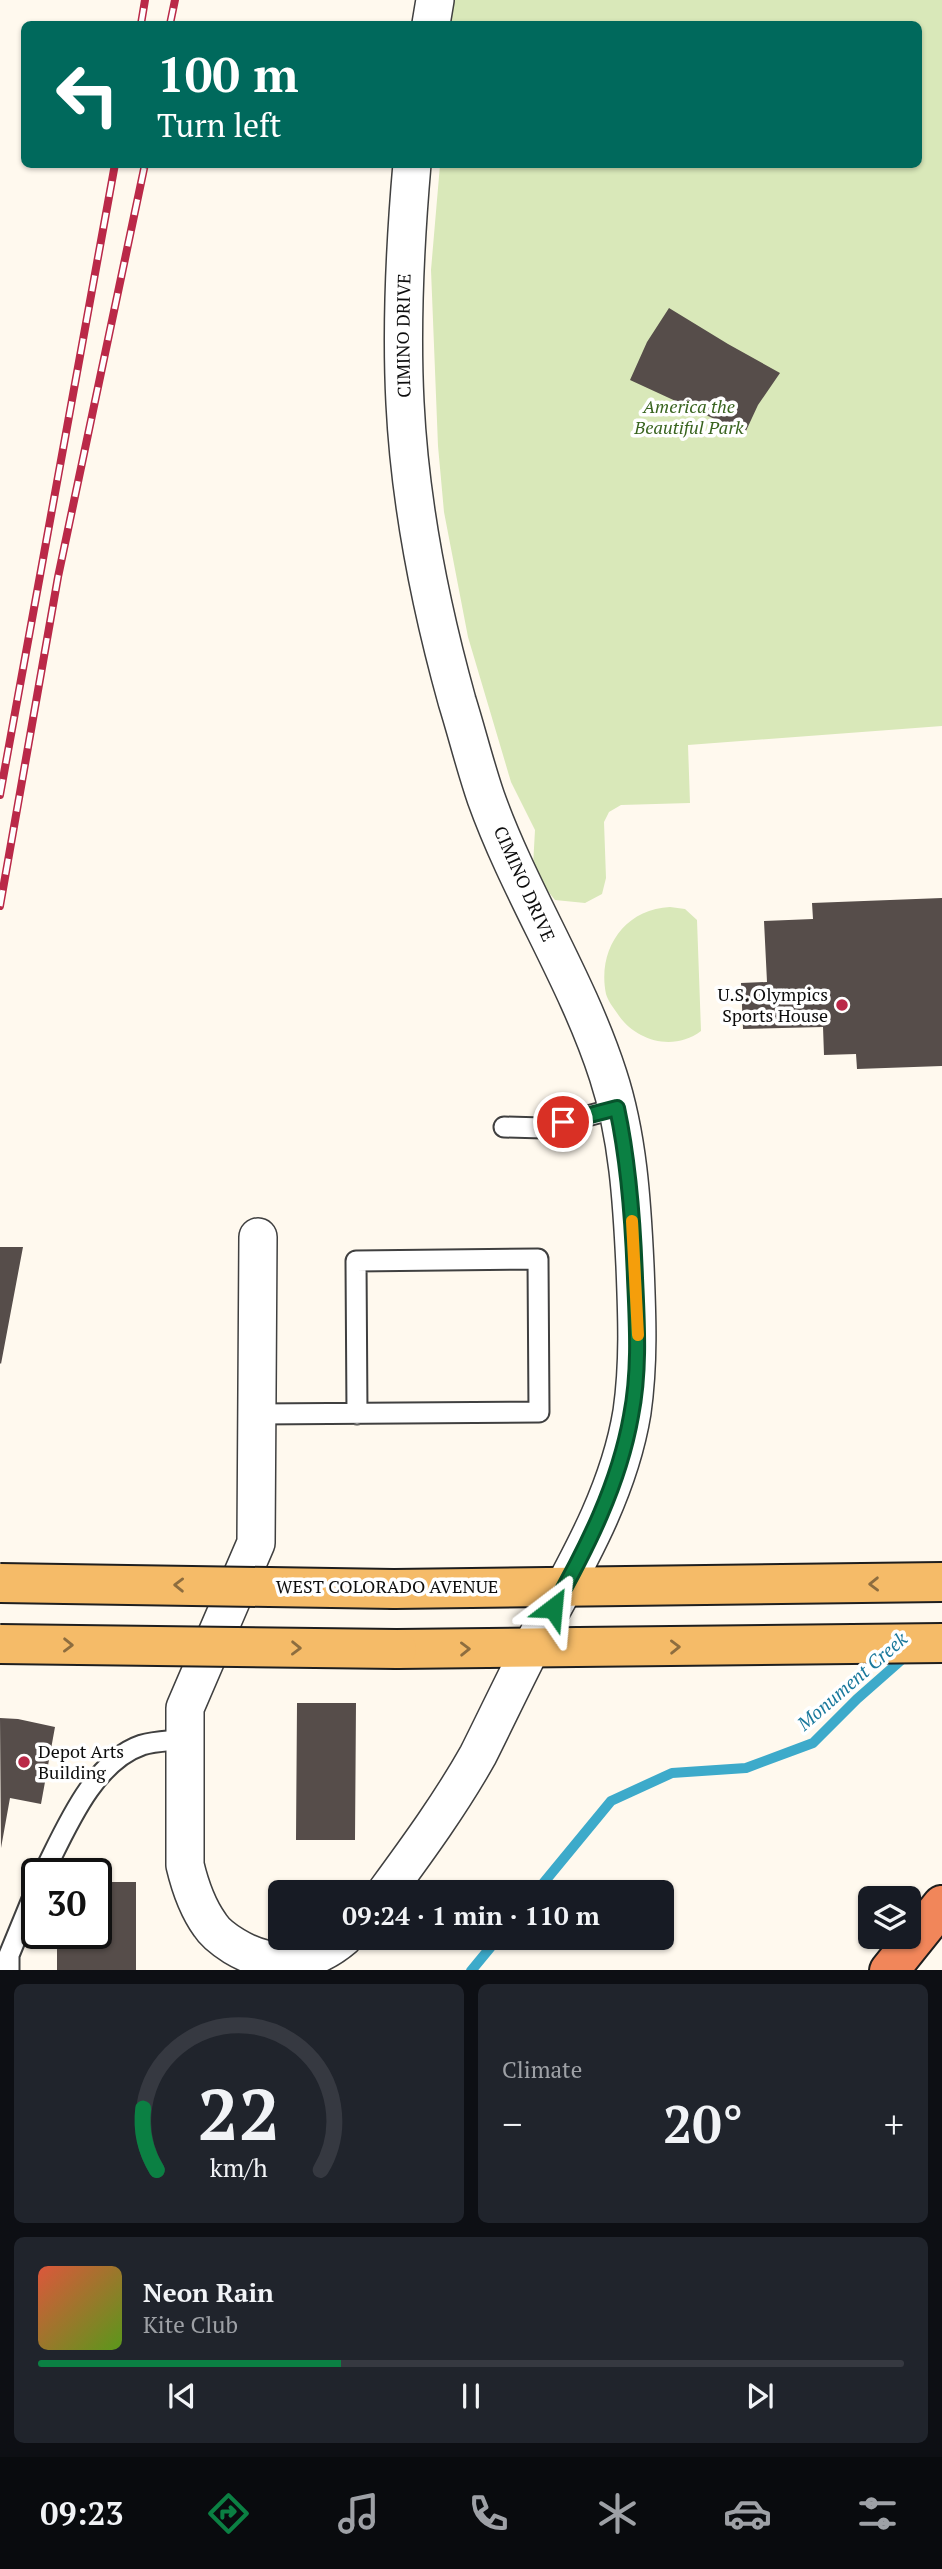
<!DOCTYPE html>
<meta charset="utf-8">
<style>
body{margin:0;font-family:"PT Serif",serif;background:#20242c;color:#f1f3f6;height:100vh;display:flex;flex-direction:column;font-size:26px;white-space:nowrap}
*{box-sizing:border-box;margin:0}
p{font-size:23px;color:#9ea1a6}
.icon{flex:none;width:38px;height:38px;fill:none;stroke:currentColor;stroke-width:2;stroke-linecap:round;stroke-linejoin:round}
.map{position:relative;height:1970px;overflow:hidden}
.panel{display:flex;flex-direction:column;gap:14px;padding:14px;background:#0d0f14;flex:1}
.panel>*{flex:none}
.guide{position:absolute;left:21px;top:21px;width:901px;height:147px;border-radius:10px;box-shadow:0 2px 5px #0004;background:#00695c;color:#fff;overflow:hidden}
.tools{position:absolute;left:858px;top:1886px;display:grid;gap:14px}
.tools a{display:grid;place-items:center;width:63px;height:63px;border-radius:10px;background:#171b24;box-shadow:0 2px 5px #0004;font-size:35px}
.speed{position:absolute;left:21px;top:1858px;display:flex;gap:14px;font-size:35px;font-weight:700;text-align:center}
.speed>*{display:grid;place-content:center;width:91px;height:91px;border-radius:50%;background:#171b24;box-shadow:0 2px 5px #0004;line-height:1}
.speed .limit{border:4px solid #111;border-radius:10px;background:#fff;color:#111}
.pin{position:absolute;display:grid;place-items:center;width:60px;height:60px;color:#fff;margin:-30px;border:4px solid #fff;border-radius:50%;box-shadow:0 2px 7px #0007}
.me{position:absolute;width:77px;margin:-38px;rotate:29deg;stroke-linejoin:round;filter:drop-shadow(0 0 5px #0008)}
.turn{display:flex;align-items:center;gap:24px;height:147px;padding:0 21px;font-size:32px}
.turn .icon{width:91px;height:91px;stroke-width:2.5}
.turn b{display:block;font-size:49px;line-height:60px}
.big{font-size:52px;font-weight:700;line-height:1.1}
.panel .tile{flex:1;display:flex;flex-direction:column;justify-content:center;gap:10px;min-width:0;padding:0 24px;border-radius:10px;background:#20242c}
.panel .dial{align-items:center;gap:0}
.dial svg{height:182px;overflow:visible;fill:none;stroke:#363941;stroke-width:7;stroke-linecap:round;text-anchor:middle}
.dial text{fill:#f1f3f6;stroke:none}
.song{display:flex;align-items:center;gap:21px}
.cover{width:84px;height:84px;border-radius:10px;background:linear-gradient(135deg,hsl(10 70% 55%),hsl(90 70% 35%))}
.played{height:7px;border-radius:4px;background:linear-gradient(90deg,#0b8043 35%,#363941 35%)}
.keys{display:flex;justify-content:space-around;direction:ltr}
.heat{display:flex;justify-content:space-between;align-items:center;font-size:38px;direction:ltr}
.panel .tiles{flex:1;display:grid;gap:14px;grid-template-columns:1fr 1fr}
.tile:last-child{grid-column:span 2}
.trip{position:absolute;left:268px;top:1880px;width:406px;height:70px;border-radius:10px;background:#171b24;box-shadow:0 2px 5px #0004;font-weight:700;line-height:70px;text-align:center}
.tab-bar{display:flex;height:112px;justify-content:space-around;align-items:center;background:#090b0e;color:#9ea1a6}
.tab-bar .icon{width:49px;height:49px}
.tab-bar .active{color:#0b8043}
.tab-bar b{font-size:32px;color:#f1f3f6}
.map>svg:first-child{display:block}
.green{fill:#d9e8b9}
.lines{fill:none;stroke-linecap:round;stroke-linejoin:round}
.stream{stroke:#3daaca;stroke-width:10}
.building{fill:#564d4a}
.service-casing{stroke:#404040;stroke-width:23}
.minor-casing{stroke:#404040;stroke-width:40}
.primary-casing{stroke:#1e1e1e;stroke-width:42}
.motorway-casing{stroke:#1e1e1e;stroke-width:42}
.service{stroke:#fff;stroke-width:19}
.minor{stroke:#fff;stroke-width:37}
.primary{stroke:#f5bb68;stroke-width:38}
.motorway{stroke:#f1865a;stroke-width:38}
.rail-casing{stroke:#ba2948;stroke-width:8}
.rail{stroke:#fff;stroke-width:5;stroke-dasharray:16;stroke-linecap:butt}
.primary-bridge-casing{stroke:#1e1e1e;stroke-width:42;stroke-linecap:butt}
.primary-bridge{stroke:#f5bb68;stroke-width:38}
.oneway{stroke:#8d6d3f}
.route-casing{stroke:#07532c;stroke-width:18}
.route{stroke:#0b8043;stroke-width:12}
.slow{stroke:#f59e0b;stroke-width:12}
.poi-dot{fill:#ba2948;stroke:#fff;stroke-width:2.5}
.labels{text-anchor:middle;stroke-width:7;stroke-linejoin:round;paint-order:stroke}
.street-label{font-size:18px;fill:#0d0d0d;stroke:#fff}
.park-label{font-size:18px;font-style:italic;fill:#39641f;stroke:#fff}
.poi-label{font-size:18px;fill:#0d0d0d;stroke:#fff;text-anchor:end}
.water-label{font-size:19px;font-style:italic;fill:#1a799c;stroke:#fff}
</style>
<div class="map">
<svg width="942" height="1971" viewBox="0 0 942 1971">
<rect width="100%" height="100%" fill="#fff9ee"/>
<path class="green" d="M450,0H942V726L688,745L690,803L621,805L609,812L604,822L606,878L602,894L585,903L555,900L539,880L533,866L535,830L511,782L468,637L444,512L438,446L431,270L440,165L919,164V24H446Z
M670,907L685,909L697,920L701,1031C673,1052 635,1041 617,1013C613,1007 608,1001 606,994C597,950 624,909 670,907Z"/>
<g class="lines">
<path class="stream" d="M536,1892L611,1801L672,1773L746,1768L813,1743L857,1699L907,1655
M471,1971L499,1937"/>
</g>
<path class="building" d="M669,308L728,344L780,373L758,405L745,433L630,380L647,342Z
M942,898V1066L857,1069L856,1054L824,1055L823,1027L743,1029L741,983L767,982L764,921L813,919L812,903Z
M0,1247H23L1,1364L0,1363Z
M297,1703H356L355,1840H296Z
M0,1718L18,1719L55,1727L41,1804L10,1798L1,1848Z
M96,1882H136V1971H57V1934H96Z"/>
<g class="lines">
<g class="service-casing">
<path id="service" d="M504,1127L543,1128L617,1108
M257,1414C351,1414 445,1413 539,1412L538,1259L356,1261L357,1414
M43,1874C65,1831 92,1762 142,1745C155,1741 172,1741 185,1739
M9,1971V1955L37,1887"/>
</g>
<g class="minor-casing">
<g id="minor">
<path d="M431,24L435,0"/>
<path d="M258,1237L256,1543L185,1708V1865C190,1886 197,1907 210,1925C215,1933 226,1941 234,1946C272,1969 310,1966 344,1937"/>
<path id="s1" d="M386,1892C419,1847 451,1803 478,1755C496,1719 513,1683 531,1648C571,1573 618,1498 632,1412C639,1363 637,1315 635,1266C632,1202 628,1136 608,1075C577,979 520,893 486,798C475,766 467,733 457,701C430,604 410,504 405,403C401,324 405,244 412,164"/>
</g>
</g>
<g class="primary-casing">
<path id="primary" d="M394,1589L942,1582
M397,1649L942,1643"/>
</g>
<g class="motorway-casing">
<path id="motorway" d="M889,1971L942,1905"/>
</g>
<use href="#service" class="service"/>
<use href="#minor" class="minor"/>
<use href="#primary" class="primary"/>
<use href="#motorway" class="motorway"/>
<g class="rail-casing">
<path id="rail" d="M141,24L145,0
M170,24L175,0
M0,795L115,164
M0,906L58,577L145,164"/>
</g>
<use href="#rail" class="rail"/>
<g class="primary-bridge-casing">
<path id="primary-bridge" d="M0,1583L394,1589
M0,1644L397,1649"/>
</g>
<use href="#primary-bridge" class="primary-bridge"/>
</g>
<defs><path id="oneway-chevron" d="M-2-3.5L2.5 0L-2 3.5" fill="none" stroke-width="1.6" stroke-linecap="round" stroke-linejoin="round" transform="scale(1.75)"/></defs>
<g class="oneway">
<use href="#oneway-chevron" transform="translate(874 1584) rotate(179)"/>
<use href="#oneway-chevron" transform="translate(179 1585) rotate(-179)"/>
<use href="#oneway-chevron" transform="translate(68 1645) rotate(1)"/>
<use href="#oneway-chevron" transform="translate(675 1647) rotate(-1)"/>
<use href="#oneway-chevron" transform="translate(296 1648) rotate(1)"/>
<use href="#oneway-chevron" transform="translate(465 1649) rotate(-1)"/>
</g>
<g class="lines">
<g class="route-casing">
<path id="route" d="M553,1608C587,1548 619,1484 631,1416C640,1370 637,1324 635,1278C633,1221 629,1164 617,1108L563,1122"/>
</g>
<use href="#route" class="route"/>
<path class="slow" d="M632,1221L638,1335"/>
</g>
<g class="poi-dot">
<circle cx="842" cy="1005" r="7"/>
<circle cx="24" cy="1762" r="7"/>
</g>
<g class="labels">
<g class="street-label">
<text dy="6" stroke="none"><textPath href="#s1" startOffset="1657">CIMINO DRIVE</textPath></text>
<text transform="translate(524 884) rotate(66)" y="6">CIMINO DRIVE</text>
<text x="387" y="1593">WEST COLORADO AVENUE</text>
</g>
<g class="park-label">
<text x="689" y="413">America the<tspan x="689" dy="21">Beautiful Park</tspan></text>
</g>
<g class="poi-label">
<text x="828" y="1001">U.S. Olympics<tspan x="828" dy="21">Sports House</tspan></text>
<text x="38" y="1758" text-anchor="start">Depot Arts<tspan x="38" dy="21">Building</tspan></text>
</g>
<g class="water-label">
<text transform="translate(852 1681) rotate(-41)" y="7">Monument Creek</text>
</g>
</g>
</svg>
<div class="tools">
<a><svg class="icon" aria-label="layers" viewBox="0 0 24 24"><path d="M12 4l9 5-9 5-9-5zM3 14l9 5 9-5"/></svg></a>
</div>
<div class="speed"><div class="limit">30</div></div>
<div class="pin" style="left:563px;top:1122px;background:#d93025"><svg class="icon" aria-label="arrive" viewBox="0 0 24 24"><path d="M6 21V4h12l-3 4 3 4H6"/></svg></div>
<svg class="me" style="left:553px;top:1608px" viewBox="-20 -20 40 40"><path d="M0-17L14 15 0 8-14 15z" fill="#0b8043" stroke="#fff" stroke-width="4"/></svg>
<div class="trip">09:24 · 1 min · 110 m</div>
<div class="guide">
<div class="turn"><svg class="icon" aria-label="left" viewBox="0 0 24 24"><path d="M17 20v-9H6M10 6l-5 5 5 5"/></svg><div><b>100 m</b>Turn left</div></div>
</div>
</div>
<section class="panel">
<div class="tiles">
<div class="tile dial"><svg viewBox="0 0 100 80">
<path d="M14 69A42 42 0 1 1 86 69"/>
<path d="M14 69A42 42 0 0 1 8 42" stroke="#0b8043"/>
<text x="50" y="56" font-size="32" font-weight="700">22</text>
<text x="50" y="72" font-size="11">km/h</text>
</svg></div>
<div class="tile"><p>Climate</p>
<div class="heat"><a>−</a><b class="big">20°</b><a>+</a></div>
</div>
<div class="tile">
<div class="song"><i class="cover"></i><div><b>Neon Rain</b><p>Kite Club</p></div></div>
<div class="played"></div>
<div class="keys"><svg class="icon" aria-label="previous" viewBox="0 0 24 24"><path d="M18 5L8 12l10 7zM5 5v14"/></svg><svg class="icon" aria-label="pause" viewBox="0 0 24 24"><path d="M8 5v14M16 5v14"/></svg><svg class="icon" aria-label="next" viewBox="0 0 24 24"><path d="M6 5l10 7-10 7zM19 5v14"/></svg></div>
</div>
</div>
</section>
<nav class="tab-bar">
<b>09:23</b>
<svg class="icon active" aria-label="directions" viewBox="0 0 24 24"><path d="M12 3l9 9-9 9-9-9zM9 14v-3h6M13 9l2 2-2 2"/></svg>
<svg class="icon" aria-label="music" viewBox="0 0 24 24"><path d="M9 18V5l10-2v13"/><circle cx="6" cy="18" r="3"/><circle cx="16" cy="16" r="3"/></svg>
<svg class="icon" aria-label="phone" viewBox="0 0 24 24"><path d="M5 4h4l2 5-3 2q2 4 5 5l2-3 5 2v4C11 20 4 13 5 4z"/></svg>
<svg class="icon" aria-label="climate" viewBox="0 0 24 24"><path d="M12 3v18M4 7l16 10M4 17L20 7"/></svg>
<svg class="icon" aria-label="car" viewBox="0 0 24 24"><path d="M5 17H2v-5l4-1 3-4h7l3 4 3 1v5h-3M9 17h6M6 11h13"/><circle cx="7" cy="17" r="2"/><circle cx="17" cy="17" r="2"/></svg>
<svg class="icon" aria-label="filters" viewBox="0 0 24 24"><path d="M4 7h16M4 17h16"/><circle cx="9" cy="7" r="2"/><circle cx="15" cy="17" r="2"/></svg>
</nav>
